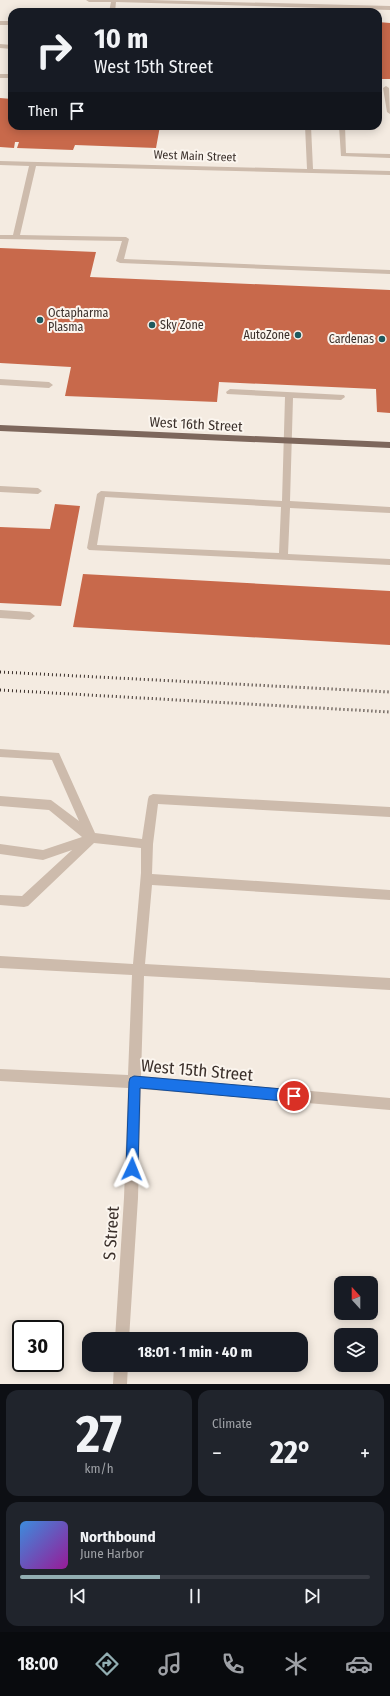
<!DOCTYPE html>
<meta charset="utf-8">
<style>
body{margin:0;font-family:"Fira Sans Condensed",sans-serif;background:#20242c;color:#f1f3f6;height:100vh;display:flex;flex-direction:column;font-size:15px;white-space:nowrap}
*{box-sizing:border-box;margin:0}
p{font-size:13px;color:#9ea1a6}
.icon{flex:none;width:22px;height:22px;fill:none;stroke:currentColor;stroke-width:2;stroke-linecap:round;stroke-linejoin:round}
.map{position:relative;height:1384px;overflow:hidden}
.sheet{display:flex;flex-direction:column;gap:6px;padding:6px;background:#0d0f14;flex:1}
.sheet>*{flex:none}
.hud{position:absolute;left:8px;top:8px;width:374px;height:122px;border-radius:12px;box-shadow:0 2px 10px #0003;background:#171b24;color:#f1f3f6;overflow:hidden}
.needle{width:26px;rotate:339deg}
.tools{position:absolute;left:334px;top:1276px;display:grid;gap:8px}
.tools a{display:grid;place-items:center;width:44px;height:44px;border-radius:8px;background:#171b24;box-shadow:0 2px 10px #0003;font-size:20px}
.speed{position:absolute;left:12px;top:1320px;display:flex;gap:8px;font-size:20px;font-weight:700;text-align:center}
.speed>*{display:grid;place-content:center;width:52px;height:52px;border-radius:50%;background:#171b24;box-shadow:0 2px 10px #0003;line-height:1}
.speed .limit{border:2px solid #111;border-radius:6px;background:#fff;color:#111}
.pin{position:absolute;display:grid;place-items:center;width:34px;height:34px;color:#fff;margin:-17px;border:2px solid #fff;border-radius:50%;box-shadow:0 1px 4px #0007}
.me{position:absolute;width:44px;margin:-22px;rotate:2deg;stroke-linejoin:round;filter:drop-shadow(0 0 3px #0008)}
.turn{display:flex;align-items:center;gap:14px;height:84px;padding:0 20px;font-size:18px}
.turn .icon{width:52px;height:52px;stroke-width:2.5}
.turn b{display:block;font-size:28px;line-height:34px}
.then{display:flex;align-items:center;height:38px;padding:0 20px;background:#0003;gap:8px;font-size:15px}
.big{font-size:30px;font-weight:700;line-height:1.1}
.sheet .tile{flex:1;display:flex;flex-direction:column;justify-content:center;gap:6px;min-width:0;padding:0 14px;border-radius:12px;background:#20242c}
.sheet .dial{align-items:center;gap:0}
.dial b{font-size:52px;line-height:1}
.song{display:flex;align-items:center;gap:12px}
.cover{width:48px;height:48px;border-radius:6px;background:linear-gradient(135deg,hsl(210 70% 55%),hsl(300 70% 35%))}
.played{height:4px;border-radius:2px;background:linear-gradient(90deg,#92aeb2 40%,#363941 40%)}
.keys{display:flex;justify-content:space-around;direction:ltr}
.heat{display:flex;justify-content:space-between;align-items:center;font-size:22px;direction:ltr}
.sheet .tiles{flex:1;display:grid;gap:6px;grid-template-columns:1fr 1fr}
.tile:last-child{grid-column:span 2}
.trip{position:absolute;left:82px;top:1332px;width:226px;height:40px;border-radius:12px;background:#171b24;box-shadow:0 2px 10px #0003;font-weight:700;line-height:40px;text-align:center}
.tab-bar{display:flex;height:64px;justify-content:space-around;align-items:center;background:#090b0e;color:#9ea1a6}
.tab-bar .icon{width:28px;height:28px}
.tab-bar .on{color:#92aeb2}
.tab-bar b{font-size:18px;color:#f1f3f6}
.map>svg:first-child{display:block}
.building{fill:#c8694b}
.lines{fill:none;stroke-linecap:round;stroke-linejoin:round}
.minor{fill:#cdbbac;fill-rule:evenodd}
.major{fill:#7d675c;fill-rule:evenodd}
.rail{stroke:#3b302b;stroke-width:3;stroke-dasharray:1 3;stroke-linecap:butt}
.route{fill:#1a73e8;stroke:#114b97}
.poi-dot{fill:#1f5a5e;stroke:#fbf5ee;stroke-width:1.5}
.labels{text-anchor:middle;stroke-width:4;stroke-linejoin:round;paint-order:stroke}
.far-street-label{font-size:12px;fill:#3b302b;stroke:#fbf5ee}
.far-poi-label{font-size:12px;fill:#3b302b;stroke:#fbf5ee;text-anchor:start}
.street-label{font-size:14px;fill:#3b302b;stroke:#fbf5ee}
.near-street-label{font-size:17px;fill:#3b302b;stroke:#fbf5ee}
</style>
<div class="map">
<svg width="390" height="1384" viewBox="0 0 390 1384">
<rect width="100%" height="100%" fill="#f4ebe1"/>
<path class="building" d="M378,22L390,23V79H378Z
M0,98L12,99V126H160L156,148L75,145L73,150L17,148L19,142H15L14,148L0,147Z
M0,248L96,252L90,277L390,290V413L377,412L376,389L219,382L217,402L65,396L71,367L0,363Z
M55,504L80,506L61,606L0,603V527L50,529Z
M83,574L390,591V645L73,627Z"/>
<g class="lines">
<path class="minor" d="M86,0H149L390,6V10L116,2L115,12H109L111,2H89Z
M0,21H12V25H0Z
M0,44L12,45V49L0,48Z
M0,74H12V78H0Z
M386,86L389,88L390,114L387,112L383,88Z
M305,126H311L313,169L390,171V175L36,166L20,235L126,237L129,239L124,259L390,270V274L120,263L116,261L122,241L0,239V235H13L29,166L0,165V161L307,169Z
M339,126H345L346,153L390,154V158L341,156Z
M0,379L49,382L53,385L49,388L0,385Z
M230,389L344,395L345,397L341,400L293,398L290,501L390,507V513L290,508L288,554L390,559V565L89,550L87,548L97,494L101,491L282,501L285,397L227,394L226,392ZM105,497L281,507L279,553L97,545Z
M0,486L38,488L42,491L38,494L0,492Z
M0,610L30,612L35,616L30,620L0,618Z
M0,749L59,753L95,833L142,839L148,799L149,796L153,794L390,807V817L158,804L153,844L152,874L390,890V900L152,885L145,964L390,978V990L144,976L141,1076L390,1098V1110L141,1089L138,1198L129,1339H115L124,1198L128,1088L0,1081V1069L128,1075L132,975L0,968V956L133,964L141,873V848L94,843L28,906L24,907L0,905V895L22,896L72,850L43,860L0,854V844L43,850L82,837L49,810L0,806V796L51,800L79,821L52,760L0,757Z
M114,1365H128L127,1384H113Z"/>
<path class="major" d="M0,425L390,442V448L0,431Z"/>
<path class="rail" d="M0,672L390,692
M0,690L390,712"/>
</g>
<path class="route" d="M134,1076L294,1090L298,1092L299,1096L298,1100L294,1102L140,1088L138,1169L136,1173L132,1175L128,1173L126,1169L129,1082L130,1078Z"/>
<g class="poi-dot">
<circle cx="40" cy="320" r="4"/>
<circle cx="152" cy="325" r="4"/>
<circle cx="298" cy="335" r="4"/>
<circle cx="382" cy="339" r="4"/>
</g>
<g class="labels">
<g class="far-street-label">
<text transform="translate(195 156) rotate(2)" y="4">West Main Street</text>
</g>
<g class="far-poi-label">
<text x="48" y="317">Octapharma<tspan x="48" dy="14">Plasma</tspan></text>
<text x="160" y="329">Sky Zone</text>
<text x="290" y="339" text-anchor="end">AutoZone</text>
<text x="374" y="343" text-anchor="end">Cardenas</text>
</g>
<g class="street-label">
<text transform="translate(196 424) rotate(3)" y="5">West 16th Street</text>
</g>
<g class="near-street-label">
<text transform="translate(197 1070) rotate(5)" y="6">West 15th Street</text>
<text transform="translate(111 1233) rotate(-86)" y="6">S Street</text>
</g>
</g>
</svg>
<div class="tools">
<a><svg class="needle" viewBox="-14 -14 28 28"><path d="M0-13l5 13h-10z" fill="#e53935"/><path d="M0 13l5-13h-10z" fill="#9ea1a6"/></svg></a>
<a><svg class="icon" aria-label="layers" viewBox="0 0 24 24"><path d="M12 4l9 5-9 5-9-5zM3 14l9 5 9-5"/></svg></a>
</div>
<div class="speed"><div class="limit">30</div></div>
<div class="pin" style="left:294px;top:1096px;background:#d93025"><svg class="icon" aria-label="arrive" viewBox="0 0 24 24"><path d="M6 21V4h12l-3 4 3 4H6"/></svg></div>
<svg class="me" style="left:132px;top:1169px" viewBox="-20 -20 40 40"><path d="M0-17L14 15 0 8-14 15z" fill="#1a73e8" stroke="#fff" stroke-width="4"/></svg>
<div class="trip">18:01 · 1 min · 40 m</div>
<div class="hud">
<div class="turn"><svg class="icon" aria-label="right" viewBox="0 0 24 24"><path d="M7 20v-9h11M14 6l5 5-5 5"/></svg><div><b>10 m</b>West 15th Street</div></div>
<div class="then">Then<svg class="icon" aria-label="arrive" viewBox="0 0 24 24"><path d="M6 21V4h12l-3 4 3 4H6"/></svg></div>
</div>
</div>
<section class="sheet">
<div class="tiles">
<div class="tile dial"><b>27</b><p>km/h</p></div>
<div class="tile"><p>Climate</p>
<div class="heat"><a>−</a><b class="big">22°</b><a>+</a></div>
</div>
<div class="tile">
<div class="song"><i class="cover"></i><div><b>Northbound</b><p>June Harbor</p></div></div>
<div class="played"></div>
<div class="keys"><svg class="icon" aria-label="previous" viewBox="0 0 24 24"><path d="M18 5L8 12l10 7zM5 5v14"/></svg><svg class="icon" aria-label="pause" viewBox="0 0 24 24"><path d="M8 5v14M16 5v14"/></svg><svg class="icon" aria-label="next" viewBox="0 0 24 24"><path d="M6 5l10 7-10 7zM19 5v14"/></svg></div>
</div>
</div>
</section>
<nav class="tab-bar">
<b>18:00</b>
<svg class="icon on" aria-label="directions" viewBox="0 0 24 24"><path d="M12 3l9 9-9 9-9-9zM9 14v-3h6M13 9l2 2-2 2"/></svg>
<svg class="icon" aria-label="music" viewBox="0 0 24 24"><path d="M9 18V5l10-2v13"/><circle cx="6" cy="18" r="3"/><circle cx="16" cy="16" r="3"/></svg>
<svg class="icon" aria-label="phone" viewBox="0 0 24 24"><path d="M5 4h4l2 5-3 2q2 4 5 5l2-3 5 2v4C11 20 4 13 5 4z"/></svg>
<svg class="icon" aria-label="climate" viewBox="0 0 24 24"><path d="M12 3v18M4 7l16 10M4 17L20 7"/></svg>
<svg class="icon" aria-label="car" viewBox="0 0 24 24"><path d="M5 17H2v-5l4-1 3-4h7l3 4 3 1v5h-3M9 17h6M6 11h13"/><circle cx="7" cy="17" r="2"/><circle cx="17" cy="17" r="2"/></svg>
</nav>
